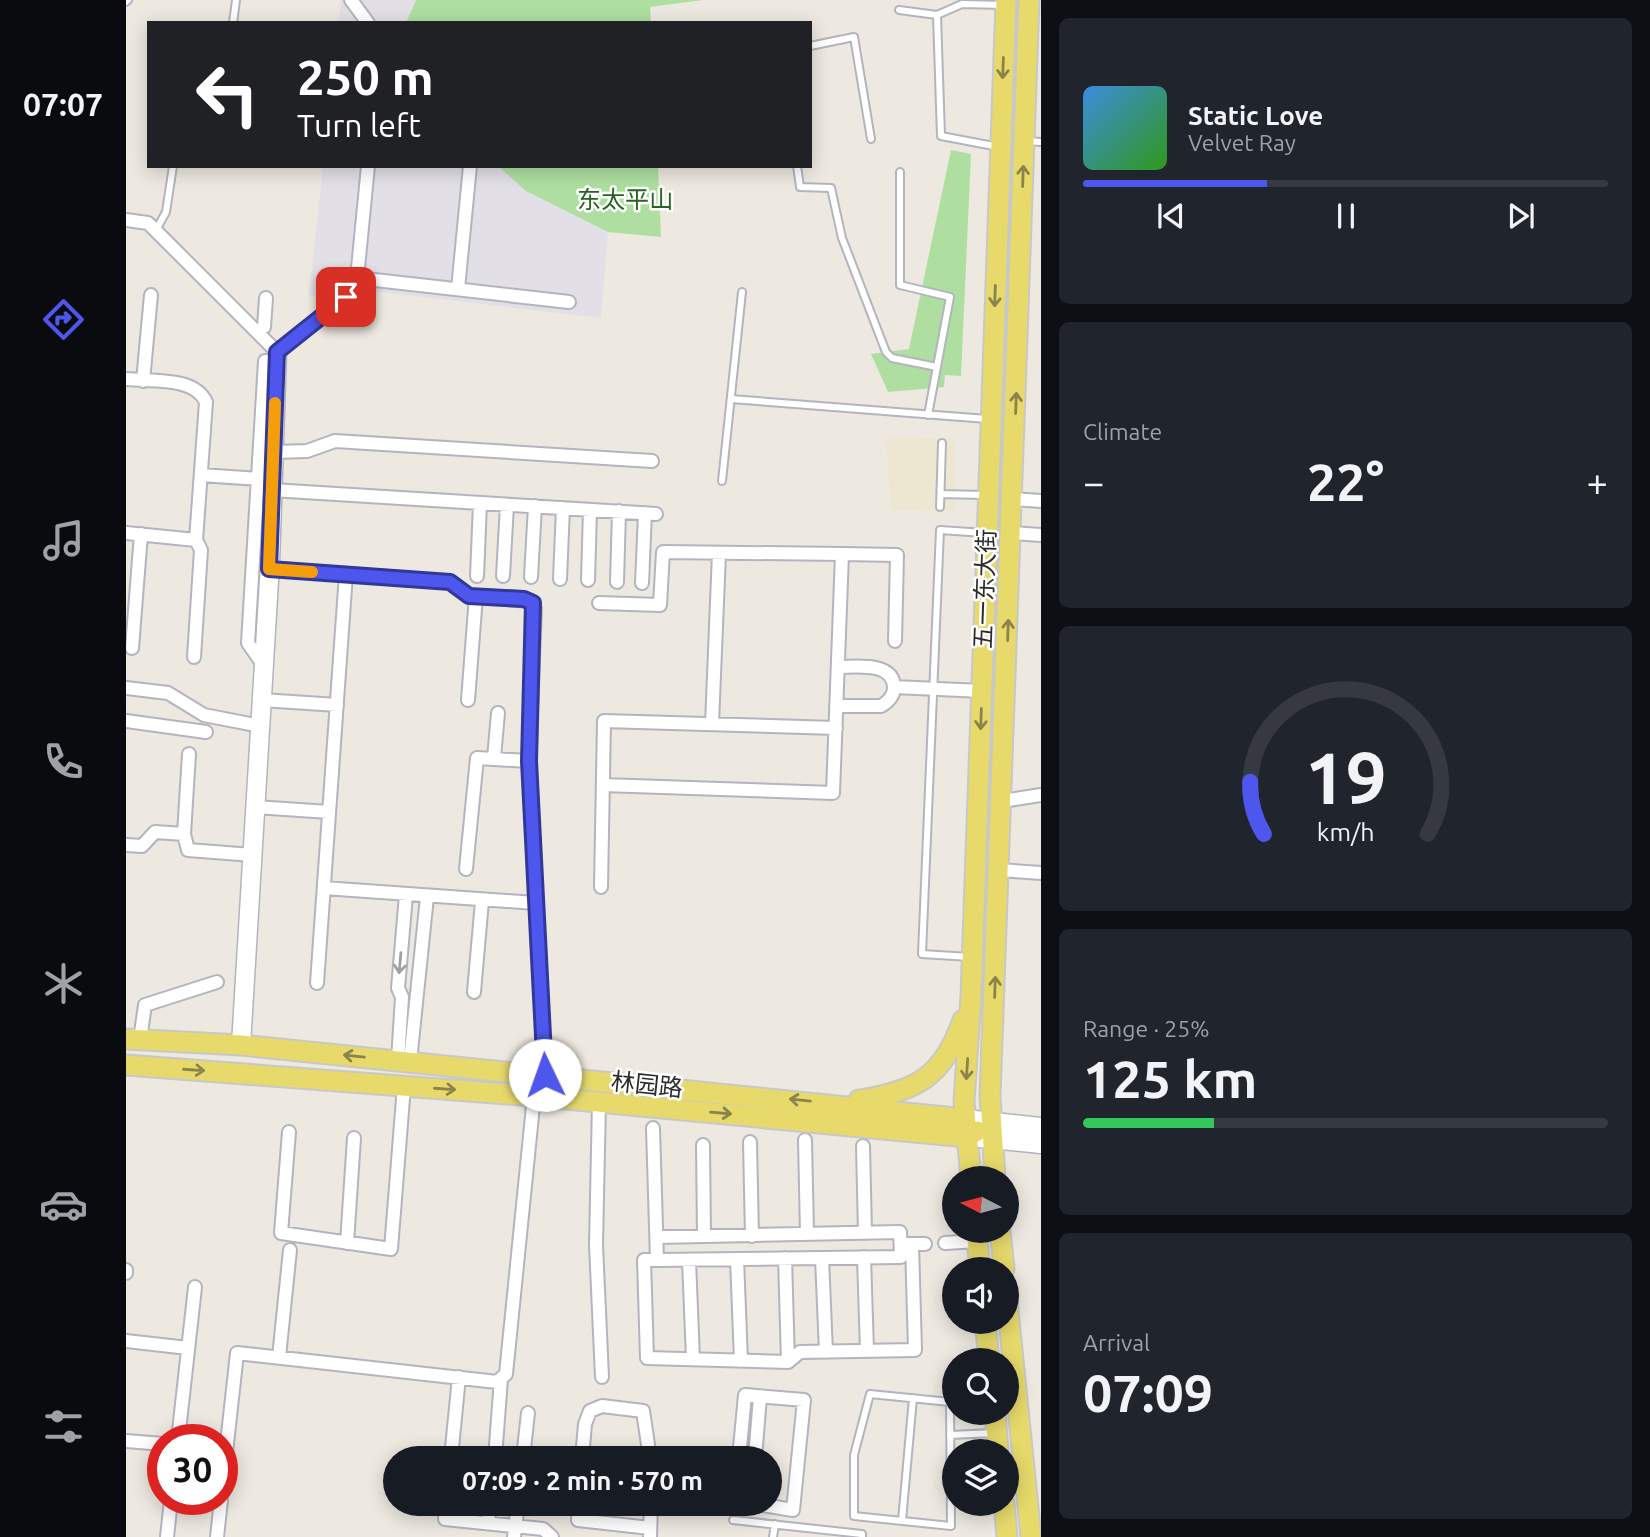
<!DOCTYPE html>
<meta charset="utf-8">
<style>
body{margin:0;font-family:Ubuntu,"Noto Sans SC",sans-serif;background:#20242c;color:#f1f3f6;height:100vh;display:flex;flex-direction:column;font-size:26px;white-space:nowrap}
*{box-sizing:border-box;margin:0}
p{font-size:23px;color:#9ea1a6}
.icon{flex:none;width:38px;height:38px;fill:none;stroke:currentColor;stroke-width:2;stroke-linecap:round;stroke-linejoin:round}
.map{position:relative;flex:1;overflow:hidden}
.panel{display:flex;flex-direction:column;gap:18px;padding:18px;background:#0d0f14;width:609px}
.panel>*{flex:none}
.top-card{position:absolute;left:21px;top:21px;width:665px;height:147px;border-radius:0px;box-shadow:0 4px 18px #0003;background:#202124;color:#fff;overflow:hidden}
.needle{width:46px;rotate:276deg}
.controls{position:absolute;left:816px;top:1166px;display:grid;gap:14px}
.controls a{display:grid;place-items:center;width:77px;height:77px;border-radius:50%;background:#171b24;box-shadow:0 4px 18px #0003;font-size:35px}
.speed{position:absolute;left:21px;top:1424px;display:flex;gap:14px;font-size:35px;font-weight:700;text-align:center}
.speed>*{display:grid;place-content:center;width:91px;height:91px;border-radius:50%;background:#171b24;box-shadow:0 4px 18px #0003;line-height:1}
.speed .limit{border:10px solid #d22;background:#fff;color:#111}
.pin{position:absolute;display:grid;place-items:center;width:60px;height:60px;color:#fff;margin:-30px;border-radius:14px;box-shadow:0 4px 10px #0006}
.me{position:absolute;width:77px;margin:-38px;rotate:357deg;stroke-linejoin:round;filter:drop-shadow(0 0 5px #0008)}
.turn{display:flex;align-items:center;gap:24px;height:147px;padding:0 35px;font-size:32px}
.turn .icon{width:91px;height:91px;stroke-width:2.5}
.turn b{display:block;font-size:49px;line-height:60px}
.big{font-size:52px;font-weight:700;line-height:1.1}
.panel .card{flex:1;display:flex;flex-direction:column;justify-content:center;gap:10px;min-width:0;padding:0 24px;border-radius:10px;background:#20242c}
.panel .dial{align-items:center;gap:0}
.dial svg{height:182px;overflow:visible;fill:none;stroke:#363941;stroke-width:7;stroke-linecap:round;text-anchor:middle}
.dial text{fill:#f1f3f6;stroke:none}
.song{display:flex;align-items:center;gap:21px}
.cover{width:84px;height:84px;border-radius:10px;background:linear-gradient(135deg,hsl(210 70% 55%),hsl(110 70% 35%))}
.played{height:7px;border-radius:4px;background:linear-gradient(90deg,#4d56ed 35%,#363941 35%)}
.keys{display:flex;justify-content:space-around;direction:ltr}
.heat{display:flex;justify-content:space-between;align-items:center;font-size:38px;direction:ltr}
.charge{height:10px;border-radius:5px;background:linear-gradient(90deg,#34c759 25%,#363941 0)}
.trip{position:absolute;left:257px;top:1446px;width:399px;height:70px;border-radius:35px;background:#171b24;box-shadow:0 4px 18px #0003;font-weight:700;line-height:70px;text-align:center}
main{display:flex;flex:1;min-height:0}
.tab-bar{display:flex;flex-direction:column;width:126px;justify-content:space-around;align-items:center;background:#090b0e;color:#9ea1a6}
.tab-bar .icon{width:49px;height:49px}
.tab-bar .on{color:#4d56ed}
.tab-bar b{font-size:32px;color:#f1f3f6}
.map>svg:first-child{display:block}
.industrial{fill:#e2e0e6}
.education{fill:#ede7d1}
.green{fill:#aedfa1}
.lines{fill:none;stroke-linecap:round;stroke-linejoin:round}
.lane-casing{stroke:#b3b4be;stroke-width:10}
.street-casing{stroke:#b3b4be;stroke-width:16}
.secondary-casing{stroke:#b3b4be;stroke-width:21}
.primary-casing{stroke:#c8c8c8;stroke-width:23}
.lane{stroke:#fff;stroke-width:6}
.street{stroke:#fff;stroke-width:12}
.secondary{stroke:#fff;stroke-width:18}
.primary{stroke:#e7da6b;stroke-width:19}
.oneway{stroke:#8a834c}
.oneway2{stroke:#a0a0a0}
.route-casing{stroke:#32389a;stroke-width:18}
.route{stroke:#4d56ed;stroke-width:12}
.slow{stroke:#f59e0b;stroke-width:12}
.labels{text-anchor:middle;stroke-width:5;stroke-linejoin:round;paint-order:stroke}
.park-label{font-size:24px;fill:#266521;stroke:#fff}
.street-label{font-size:24px;fill:#2c2c2c;stroke:#fff}
</style>
<main>
<nav class="tab-bar">
<b>07:07</b>
<svg class="icon on" aria-label="directions" viewBox="0 0 24 24"><path d="M12 3l9 9-9 9-9-9zM9 14v-3h6M13 9l2 2-2 2"/></svg>
<svg class="icon" aria-label="music" viewBox="0 0 24 24"><path d="M9 18V5l10-2v13"/><circle cx="6" cy="18" r="3"/><circle cx="16" cy="16" r="3"/></svg>
<svg class="icon" aria-label="phone" viewBox="0 0 24 24"><path d="M5 4h4l2 5-3 2q2 4 5 5l2-3 5 2v4C11 20 4 13 5 4z"/></svg>
<svg class="icon" aria-label="climate" viewBox="0 0 24 24"><path d="M12 3v18M4 7l16 10M4 17L20 7"/></svg>
<svg class="icon" aria-label="car" viewBox="0 0 24 24"><path d="M5 17H2v-5l4-1 3-4h7l3 4 3 1v5h-3M9 17h6M6 11h13"/><circle cx="7" cy="17" r="2"/><circle cx="17" cy="17" r="2"/></svg>
<svg class="icon" aria-label="filters" viewBox="0 0 24 24"><path d="M4 7h16M4 17h16"/><circle cx="9" cy="7" r="2"/><circle cx="15" cy="17" r="2"/></svg>
</nav>
<div class="map">
<svg width="915" height="1537" viewBox="0 0 915 1537">
<rect width="100%" height="100%" fill="#ede9e0"/>
<path class="industrial" d="M215,0H290L280,23H212Z
M197,166H372L400,191L482,232L475,318L244,291L235,301L183,296Z"/>
<path class="education" d="M760,437L829,438L828,511L765,510Z"/>
<path class="green" d="M290,0H577L524,7L525,23H280Z
M825,150L845,154L835,376L819,375L818,387L762,392L745,354L783,349Z
M372,166H532L535,237L482,232L400,191Z"/>
<g class="lines">
<g class="lane-casing">
<path id="lane" d="M0,2L2,0
M773,10L811,15L836,4L877,5
M811,15L815,136L873,147
M107,23L110,0
M684,46L728,37L745,139
M900,141L915,142
M671,166L674,187L705,188L716,238L760,352L766,358L811,367
M774,172V285L824,297L802,415
M30,230L40,212L47,166
M605,399L861,419
M596,481L616,292
M815,494L858,495
M814,507L816,443
M844,957L796,954L814,530L859,533
M744,1394L824,1402L825,1526L728,1516V1455Z
M824,1435L868,1433
M607,1520L736,1534V1537
M776,1521L787,1398
M647,1537L649,1524"/>
</g>
<g class="street-casing">
<path id="street" d="M225,0L242,23
M0,220L22,223L151,352L220,297L231,278L443,302
M231,278L242,166
M332,289L344,166
M138,327L140,298
M0,379C25,382 68,376 80,402L70,540L75,550L68,657
M17,381L25,295
M148,452L181,451L209,441L526,461
M75,475L132,479
M146,490L530,514
M886,499L915,501
M0,533L70,540
M885,533L915,535
M716,554L771,555L769,641
M143,569L220,574
M351,576L354,503
M377,576L381,505
M405,577L409,506
M434,579L437,508
M462,580L464,510
M491,582L493,511
M516,583L519,513
M473,603L534,605L537,552L716,554L707,793L477,785
M6,648L15,534
M138,666L122,643L139,361
M768,687L856,691
M0,688L42,693L78,715L134,726
M136,700L211,705
M342,700L350,596
M710,706H755C762,702 767,697 768,689C769,661 730,667 712,667
M0,721L80,732
M586,724L593,553
M368,758L372,713
M876,801L915,795
M129,807L203,812
M58,834L62,850L126,855
M0,845L16,846L29,832L58,834L63,754
M340,869L351,758L403,761
M873,870L915,873
M475,887L478,721L710,728
M198,888L409,903
M191,983L220,574L324,582L343,596L403,601L409,609L403,761L419,1075
M348,992L356,901
M14,1040L19,1005L91,982
M272,1060L276,997L272,988L280,895
M284,1061L301,897
M473,1102L470,1245L476,1377
M527,1128L531,1260L775,1257L774,1232L531,1237
M163,1132L155,1233L265,1249L278,1086
M679,1140L681,1234
M624,1142L626,1236
M577,1145L578,1236
M737,1146L739,1233
M221,1243L228,1138
M819,1243L851,1241
M778,1244H799
M738,1257L741,1351
M659,1258L662,1362
M696,1258L700,1352
M611,1259L615,1361
M531,1260H518L521,1358L662,1362L674,1352L789,1350L786,1244
M563,1260L567,1359
M0,1273V1270
M0,1341L62,1348
M153,1357L164,1250
M52,1440L69,1287
M0,1441L37,1444
M325,1458L333,1377
M369,1458L375,1379
M397,1458L402,1413
M456,1458L459,1424L464,1411L476,1406L517,1411L524,1458
M613,1458L619,1395L678,1400L667,1510L624,1503
M629,1458L634,1397
M96,1489L111,1353L371,1382L380,1374L408,1096
M321,1503L319,1519L417,1529L426,1537
M453,1503L452,1520L524,1528
M362,1523L364,1503
M41,1537L45,1500
M91,1537L95,1500
M388,1537L392,1503
M524,1537L525,1503"/>
</g>
<g class="secondary-casing">
<path id="secondary" d="M115,1045L144,564L151,352
M839,1119L915,1127
M855,1138L915,1144"/>
</g>
<g class="primary-casing">
<path id="primary" d="M0,1039L115,1045L839,1119
M0,1065L408,1096L841,1137L851,1131
M733,1100C791,1091 817,1077 837,1020
M845,1178L838,1102L845,996L880,0
M869,1178L864,1096L903,0
M850,1230L854,1269
M874,1230L878,1269
M880,1291L905,1537
M859,1321L863,1360
M869,1412L872,1451
M878,1503L881,1537"/>
</g>
<use href="#lane" class="lane"/>
<use href="#street" class="street"/>
<use href="#secondary" class="secondary"/>
<use href="#primary" class="primary"/>
</g>
<defs><path id="oneway-shaft" d="M-6 0H5M1.5-3L5.5 0L1.5 3" fill="none" stroke-width="1.6" stroke-linecap="round" stroke-linejoin="round" transform="scale(1.75)"/></defs>
<g class="oneway">
<use href="#oneway-shaft" transform="translate(877 68) rotate(92)"/>
<use href="#oneway-shaft" transform="translate(897 176) rotate(-88)"/>
<use href="#oneway-shaft" transform="translate(869 296) rotate(92)"/>
<use href="#oneway-shaft" transform="translate(890 403) rotate(-88)"/>
<use href="#oneway-shaft" transform="translate(882 630) rotate(-88)"/>
<use href="#oneway-shaft" transform="translate(855 719) rotate(92)"/>
<use href="#oneway-shaft" transform="translate(869 987) rotate(-88)"/>
<use href="#oneway-shaft" transform="translate(228 1056) rotate(-174)"/>
<use href="#oneway-shaft" transform="translate(841 1069) rotate(94)"/>
<use href="#oneway-shaft" transform="translate(68 1070) rotate(4)"/>
<use href="#oneway-shaft" transform="translate(319 1089) rotate(4)"/>
<use href="#oneway-shaft" transform="translate(674 1100) rotate(-174)"/>
<use href="#oneway-shaft" transform="translate(595 1113) rotate(5)"/>
</g>
<use class="oneway2" href="#oneway-shaft" transform="translate(274 963) rotate(95)"/>
<g class="lines">
<g class="route-casing">
<path id="route" d="M220,297L151,352L143,569L324,582L343,596L398,599L407,603L403,761L419,1075"/>
</g>
<use href="#route" class="route"/>
<path class="slow" d="M149,403L143,569L186,572"/>
</g>
<g class="labels">
<g class="park-label">
<text x="499" y="208">东太平山</text>
</g>
<g class="street-label">
<text transform="translate(859 589) rotate(-88)" y="8">五一东大街</text>
<text transform="translate(521 1085) rotate(6)" y="8">林园路</text>
</g>
</g>
</svg>
<div class="controls">
<a><svg class="needle" viewBox="-14 -14 28 28"><path d="M0-13l5 13h-10z" fill="#e53935"/><path d="M0 13l5-13h-10z" fill="#9ea1a6"/></svg></a>
<a><svg class="icon" aria-label="sound" viewBox="0 0 24 24"><path d="M4 9h4l5-4v14l-5-4H4zM17 9q2 3 0 6"/></svg></a>
<a><svg class="icon" aria-label="search" viewBox="0 0 24 24"><circle cx="10" cy="10" r="6"/><path d="M15 15l6 6"/></svg></a>
<a><svg class="icon" aria-label="layers" viewBox="0 0 24 24"><path d="M12 4l9 5-9 5-9-5zM3 14l9 5 9-5"/></svg></a>
</div>
<div class="speed"><div class="limit">30</div></div>
<div class="pin" style="left:220px;top:297px;background:#d93025"><svg class="icon" aria-label="arrive" viewBox="0 0 24 24"><path d="M6 21V4h12l-3 4 3 4H6"/></svg></div>
<svg class="me" style="left:419px;top:1075px" viewBox="-20 -20 40 40"><circle r="19" fill="#fff"/><path d="M0-13L10 11 0 6-10 11z" fill="#4d56ed"/></svg>
<div class="trip">07:09 · 2 min · 570 m</div>
<div class="top-card">
<div class="turn"><svg class="icon" aria-label="left" viewBox="0 0 24 24"><path d="M17 20v-9H6M10 6l-5 5 5 5"/></svg><div><b>250 m</b>Turn left</div></div>
</div>
</div>
<section class="panel">
<div class="card">
<div class="song"><i class="cover"></i><div><b>Static Love</b><p>Velvet Ray</p></div></div>
<div class="played"></div>
<div class="keys"><svg class="icon" aria-label="previous" viewBox="0 0 24 24"><path d="M18 5L8 12l10 7zM5 5v14"/></svg><svg class="icon" aria-label="pause" viewBox="0 0 24 24"><path d="M8 5v14M16 5v14"/></svg><svg class="icon" aria-label="next" viewBox="0 0 24 24"><path d="M6 5l10 7-10 7zM19 5v14"/></svg></div>
</div>
<div class="card"><p>Climate</p>
<div class="heat"><a>−</a><b class="big">22°</b><a>+</a></div>
</div>
<div class="card dial"><svg viewBox="0 0 100 80">
<path d="M14 69A42 42 0 1 1 86 69"/>
<path d="M14 69A42 42 0 0 1 8 46" stroke="#4d56ed"/>
<text x="50" y="56" font-size="32" font-weight="700">19</text>
<text x="50" y="72" font-size="11">km/h</text>
</svg></div>
<div class="card"><p>Range · 25%</p><b class="big">125 km</b><div class="charge"></div></div>
<div class="card"><p>Arrival</p><b class="big">07:09</b></div>
</section>
</main>
